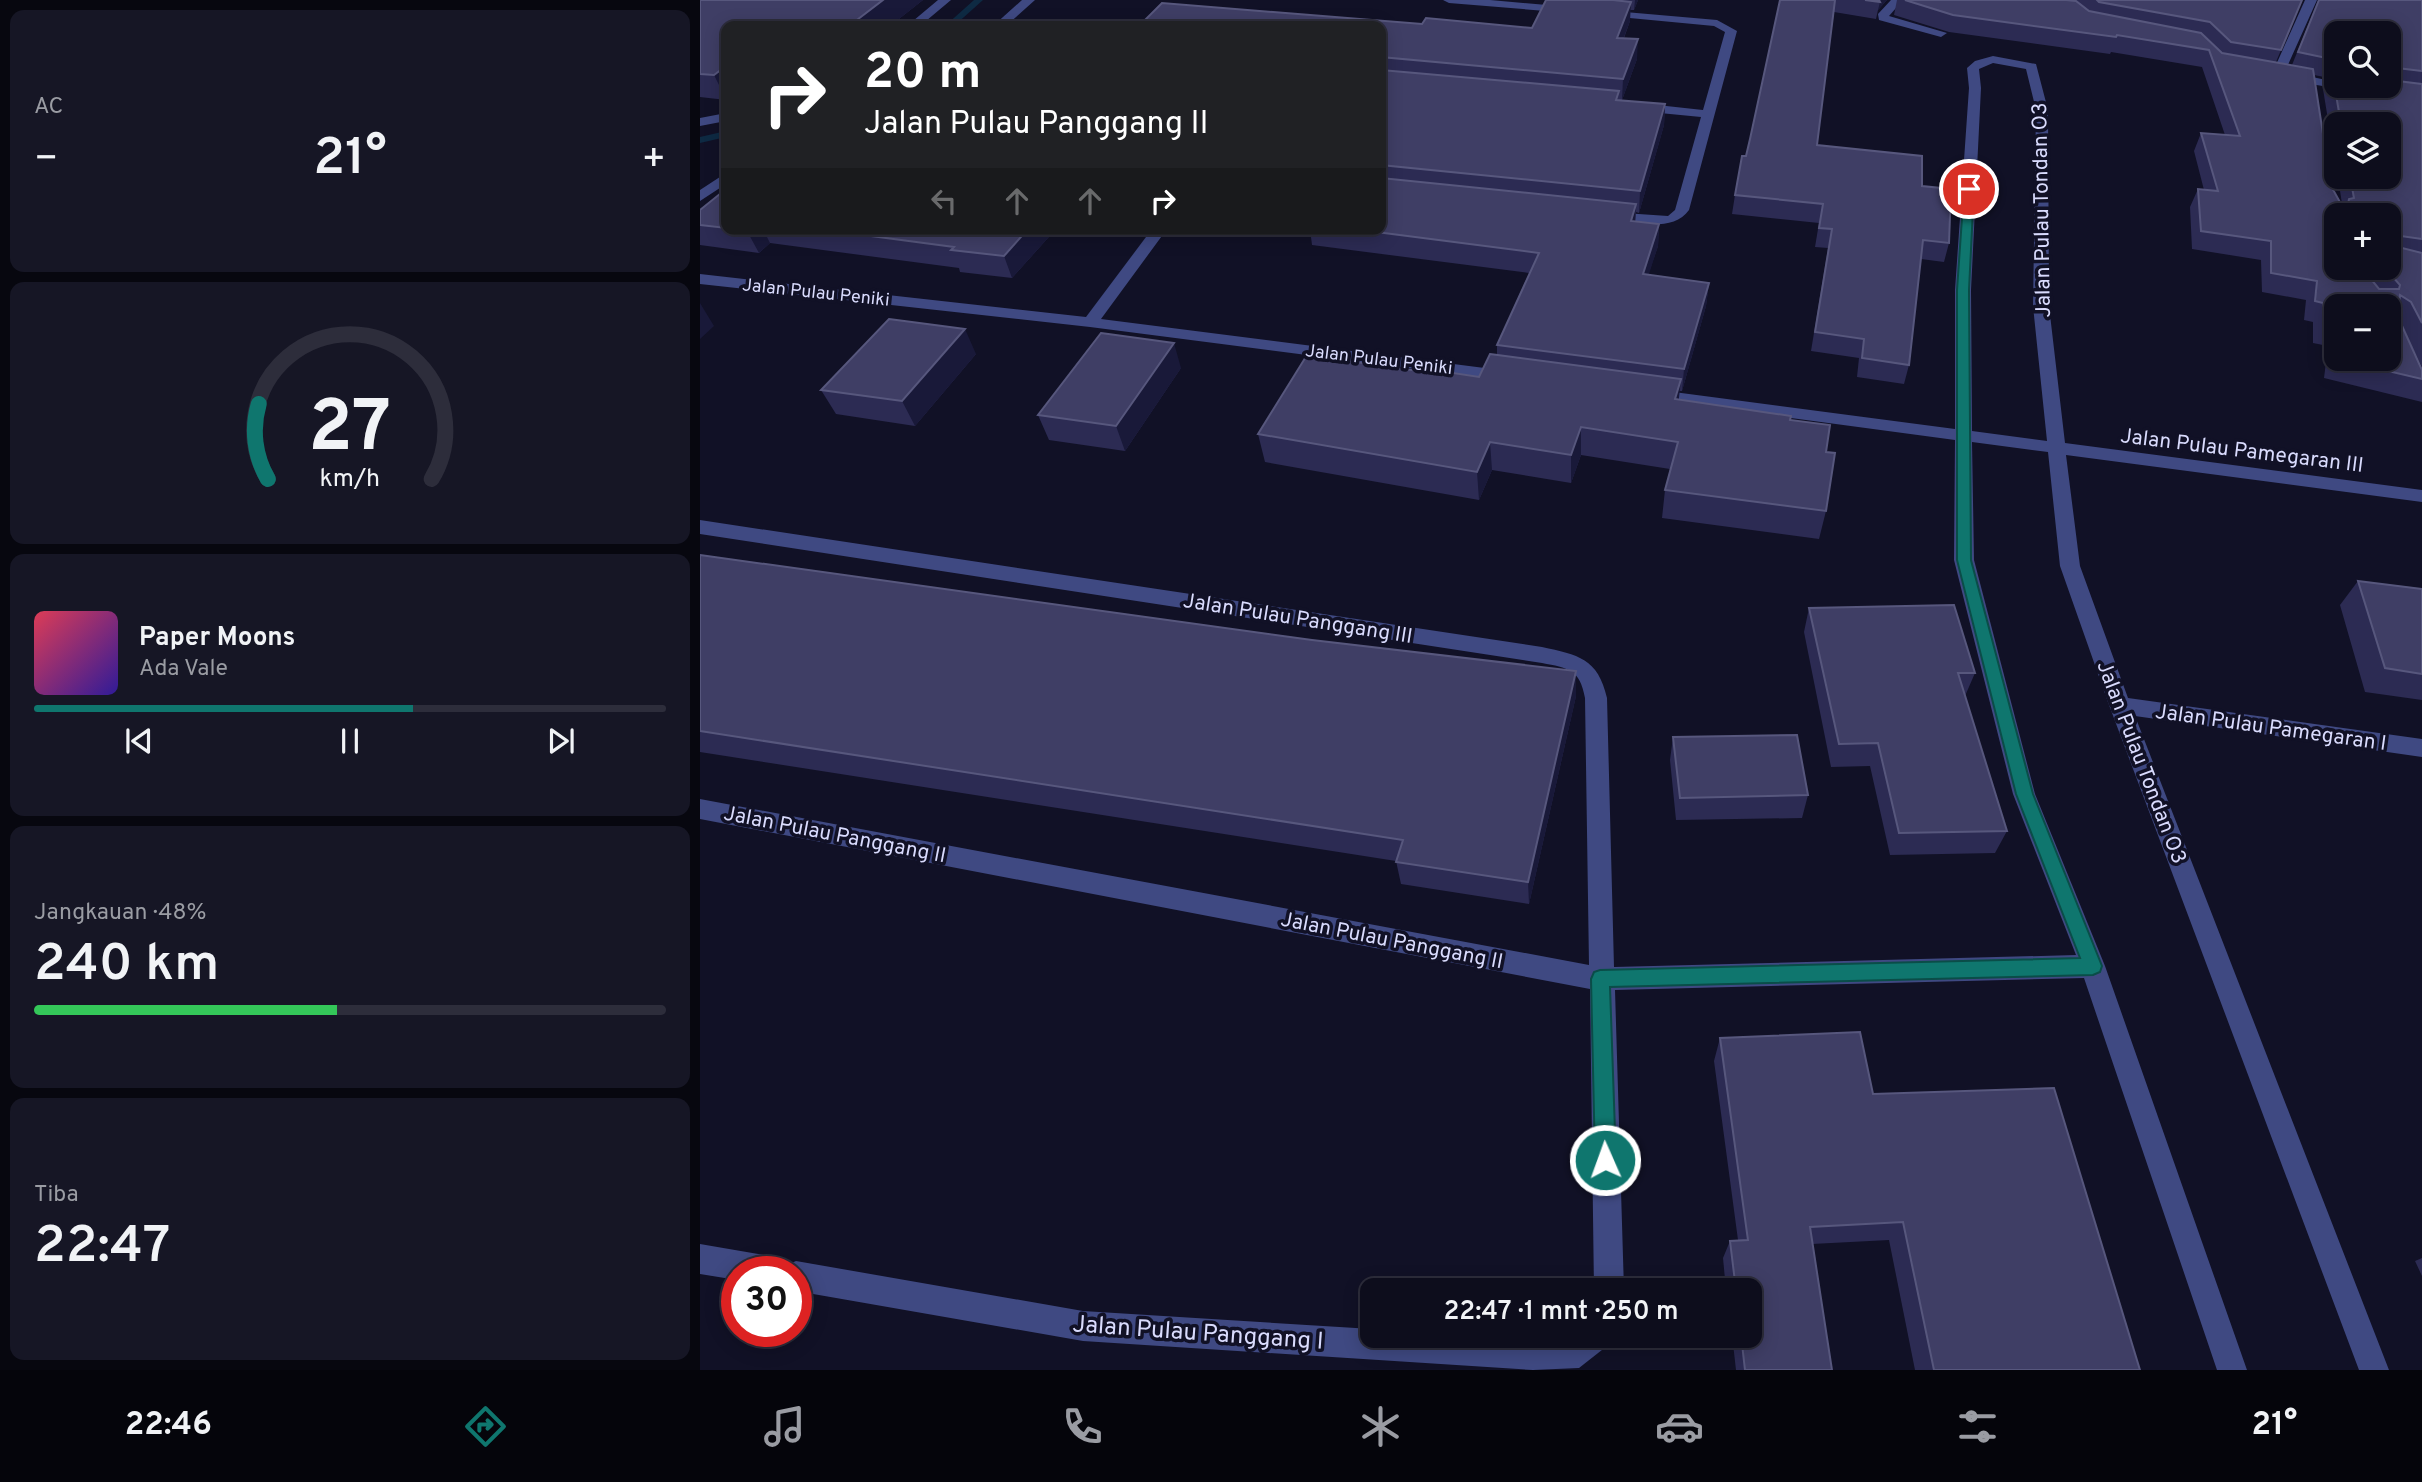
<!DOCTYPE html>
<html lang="id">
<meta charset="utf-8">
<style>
body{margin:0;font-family:Overpass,sans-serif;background:#161625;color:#f1f3f6;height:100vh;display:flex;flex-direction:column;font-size:26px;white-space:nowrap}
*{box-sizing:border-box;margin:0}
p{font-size:23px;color:#9a9ca3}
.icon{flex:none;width:38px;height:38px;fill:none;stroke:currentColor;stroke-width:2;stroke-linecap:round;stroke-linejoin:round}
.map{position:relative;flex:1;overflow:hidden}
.side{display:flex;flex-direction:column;gap:10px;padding:10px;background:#07070f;width:700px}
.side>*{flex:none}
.banner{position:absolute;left:21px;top:21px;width:665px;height:214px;border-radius:14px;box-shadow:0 4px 18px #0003,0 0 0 2px #2d2d3b;background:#202124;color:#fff;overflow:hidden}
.tools{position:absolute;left:1624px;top:21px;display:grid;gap:14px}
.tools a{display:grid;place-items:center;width:77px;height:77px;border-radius:14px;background:#0d0d1c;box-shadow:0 4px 18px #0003,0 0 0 2px #2d2d3b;font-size:35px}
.speed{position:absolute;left:21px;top:1256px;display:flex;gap:14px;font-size:35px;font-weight:700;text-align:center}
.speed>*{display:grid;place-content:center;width:91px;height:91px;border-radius:50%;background:#0d0d1c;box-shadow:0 4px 18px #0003,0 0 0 2px #2d2d3b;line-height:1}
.speed .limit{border:10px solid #d22;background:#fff;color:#111}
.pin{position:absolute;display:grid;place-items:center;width:60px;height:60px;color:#fff;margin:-30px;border:4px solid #fff;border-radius:50%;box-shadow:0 2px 7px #0007}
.me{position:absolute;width:77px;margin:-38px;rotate:358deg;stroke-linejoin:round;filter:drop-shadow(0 0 5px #0008)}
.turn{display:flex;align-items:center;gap:24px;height:147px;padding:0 28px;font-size:32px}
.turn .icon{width:91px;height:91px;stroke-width:2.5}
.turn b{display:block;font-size:49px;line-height:60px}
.lanes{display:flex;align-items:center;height:66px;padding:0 28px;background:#0003;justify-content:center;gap:35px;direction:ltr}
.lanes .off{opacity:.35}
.big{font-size:52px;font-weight:600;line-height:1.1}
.side .tile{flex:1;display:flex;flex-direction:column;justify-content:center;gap:10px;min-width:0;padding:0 24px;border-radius:14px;background:#161625}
.side .dial{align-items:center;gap:0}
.dial svg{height:182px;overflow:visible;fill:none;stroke:#2d2d3b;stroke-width:7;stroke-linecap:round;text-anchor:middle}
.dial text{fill:#f1f3f6;stroke:none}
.song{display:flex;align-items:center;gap:21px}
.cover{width:84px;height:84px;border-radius:10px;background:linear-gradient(135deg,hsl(350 70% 55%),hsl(250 70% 35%))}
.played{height:7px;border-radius:4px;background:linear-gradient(90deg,#0f766e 60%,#2d2d3b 60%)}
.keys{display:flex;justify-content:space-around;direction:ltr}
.heat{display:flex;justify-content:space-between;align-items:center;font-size:38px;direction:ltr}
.charge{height:10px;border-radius:5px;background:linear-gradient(90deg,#34c759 48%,#2d2d3b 0)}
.trip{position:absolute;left:660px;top:1278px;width:402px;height:70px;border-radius:14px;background:#0d0d1c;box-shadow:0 4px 18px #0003,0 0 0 2px #2d2d3b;font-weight:600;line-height:70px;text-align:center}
.menu{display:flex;height:112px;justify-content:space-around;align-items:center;background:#05050b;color:#9a9ca3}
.menu .icon{width:49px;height:49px}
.menu .current{color:#0f766e}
.menu b{font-size:32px;color:#f1f3f6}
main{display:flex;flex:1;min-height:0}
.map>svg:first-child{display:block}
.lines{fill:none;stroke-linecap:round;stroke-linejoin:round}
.stream{fill:#0e2a43;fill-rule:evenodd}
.minor{fill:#3f4982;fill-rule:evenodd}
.wall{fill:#2c2b53;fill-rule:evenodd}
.shaded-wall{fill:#191939}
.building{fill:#3f3e65;stroke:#57577d;stroke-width:2;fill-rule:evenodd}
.route{fill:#0f766e;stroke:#0a4d48;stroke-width:2}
.labels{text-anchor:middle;stroke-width:7;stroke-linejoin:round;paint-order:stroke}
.far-street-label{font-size:18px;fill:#d9dbfd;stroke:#111126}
.street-label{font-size:21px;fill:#d9dbfd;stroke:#111126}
.near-street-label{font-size:24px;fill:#d9dbfd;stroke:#111126}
</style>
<main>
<section class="side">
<div class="tile"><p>AC</p>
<div class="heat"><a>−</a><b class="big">21°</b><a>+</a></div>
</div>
<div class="tile dial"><svg viewBox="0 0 100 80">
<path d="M14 69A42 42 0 1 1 86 69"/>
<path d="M14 69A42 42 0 0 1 10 36" stroke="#0f766e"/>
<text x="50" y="56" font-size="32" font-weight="700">27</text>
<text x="50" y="72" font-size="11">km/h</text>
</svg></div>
<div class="tile">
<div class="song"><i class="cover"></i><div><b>Paper Moons</b><p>Ada Vale</p></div></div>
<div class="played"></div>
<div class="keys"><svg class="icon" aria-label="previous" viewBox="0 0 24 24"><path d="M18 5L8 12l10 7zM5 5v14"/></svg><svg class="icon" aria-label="pause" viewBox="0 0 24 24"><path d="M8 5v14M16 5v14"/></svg><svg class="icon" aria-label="next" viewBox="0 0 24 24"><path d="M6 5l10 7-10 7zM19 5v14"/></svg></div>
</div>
<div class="tile"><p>Jangkauan · 48%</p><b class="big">240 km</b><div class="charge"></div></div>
<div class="tile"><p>Tiba</p><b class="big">22:47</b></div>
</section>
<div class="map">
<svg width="1722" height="1370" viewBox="0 0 1722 1370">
<rect width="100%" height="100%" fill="#111126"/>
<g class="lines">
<path class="stream" d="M274,0H283L254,26H245Z
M26,131V137L0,143V137Z"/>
<path class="minor" d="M238,0H251L220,26H207Z
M322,0H335L306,26H293Z
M743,0H790L870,7L876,10L870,13L749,3Z
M1191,0H1203L1189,16L1247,33L1241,37L1179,20L1178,14Z
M1605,0H1617L1587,67L1588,72L1636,82V86H1642L1640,89L1582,79L1576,75L1575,67Z
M902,10L1017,20L1037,31L989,210C973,233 935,222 909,220L902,216L909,212L968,216L975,210L1001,117L939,111L933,107L939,103L1003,110L1025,32L1014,26L898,15L896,13Z
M1293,56L1336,64L1348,110L1349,306L1365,443L1722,490V502L1366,455L1380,566L1428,698L1722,739V757L1435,716L1689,1370H1659L1409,705L1360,566L1348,452L1272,442L1274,560L1335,794L1405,966L1547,1370H1517L1384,978L915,990L924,1290H894L890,989L0,819V799L889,965L885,698C880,669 868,668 842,663L0,534V520L842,647C878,655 898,658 907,698L914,967L1376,955L1313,794L1254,560L1255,440L951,399L943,394L951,389L1255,429V290L1269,88L1267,68L1275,61ZM1293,63L1326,69L1336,110L1333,306L1347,441L1272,431L1271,290L1281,88L1279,69Z
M26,113V121L0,126V118Z
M26,173V184L0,201V190Z
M452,229H467L401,319L808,371L816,376L808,381L390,327L0,284V274L386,317Z
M0,1244L75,1257L85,1262L87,1265L96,1261L383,1311L672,1329V1335H766L863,1341L871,1335H911L907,1346L879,1368L833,1370L383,1341L96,1291V1272H37V1280L0,1274Z"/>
</g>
<path class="wall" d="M0,0H223L190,26H26V100L0,97Z
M846,0H938L934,10H930V21L924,38L937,59L922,100H918L965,104L964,125L939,213L936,212L935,222L959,224L958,246L948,275L1009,283L1006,306L982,391H979V399L1090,420L1126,452V511L1119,539L962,518L965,490L970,469L881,455L871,483L792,470L779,500L565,462L558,434L746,375L779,377L797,355V345L829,273L612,245L610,229H681V26L722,24L832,28Z
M1080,0H1187L1178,10L1176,19L1134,12L1117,145L1222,186L1249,243L1244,262L1221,259L1209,365L1204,384L1157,377L1159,358L1111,351L1128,248L1115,247L1119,223L1032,214L1035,195L1046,156Z
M1197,0H1602L1576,62L1592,65L1618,0H1722V367L1707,337L1722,370V402L1624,378L1628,346L1613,343V322L1604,320L1606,300L1562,292L1561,260L1492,249L1490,207L1498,189L1504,190L1494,151L1501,133L1525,135L1502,67L1411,52L1410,54L1249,32L1194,15ZM1636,33H1689V86H1636ZM1614,75L1629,78L1623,89L1636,169V124H1689V177H1638L1642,204H1641L1631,186ZM1636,215H1689V268H1665L1669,277L1666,273ZM1636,306L1689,359H1636Z
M26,189V229H356L312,278L260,272L259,268L70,243L59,253L0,245V210Z
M276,354L215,426L136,414L121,390Z
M481,368L425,451L349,440L338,415Z
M0,555L612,640L876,671V696L829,904L701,884L696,861L0,752Z
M1658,581L1722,589V700L1665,692L1640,605Z
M1109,608L1275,673L1265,696L1307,831L1295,853L1190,855L1170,766L1131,767L1104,632Z
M973,737L1108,795L1102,818L976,820L970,760Z
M1020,1038L1173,1094L1440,1370H1215L1189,1240L1112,1244L1132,1370H1036L1032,1335H1050V1290H1026L1023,1258L1030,1241L1038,1240L1014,1061Z
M1722,1258V1276L1715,1261Z"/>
<path class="shaded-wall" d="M183,0H223L190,26H149Z
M935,0H938L934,10Z
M1178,0H1187L1178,10L1180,2Z
M931,2L930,21L916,58L917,38Z
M938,39L937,59L922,100L923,79Z
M26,66V99L14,75Z
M965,104L964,125L939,213L940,191Z
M936,204L935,226L931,221Z
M959,224L958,246L942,296L943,274Z
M49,229H63L70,243L59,253L47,231Z
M328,229H356L312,278L304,256Z
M1009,283L1006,306L982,391L984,369Z
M0,303L14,326L0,339Z
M265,329L276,354L215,426L202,401Z
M474,343L481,368L425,451L416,426Z
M981,379L978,407L975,399Z
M881,427V455L871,483V455Z
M790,442L792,470L779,500L777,472Z
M876,671V696L829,904L828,882Z"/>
<path class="building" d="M0,0H183L149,26H26V66L14,75L0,74Z
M846,0H913L931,2L917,38L938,39L923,79L681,57V26H439L462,3L722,24L726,18L832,28Z
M1080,0H1135L1117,145L1222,156V186L1251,189L1249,243L1223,240L1209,365L1162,358L1164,339L1115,332L1132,229L1119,228L1123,204L1035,195L1042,156H1046L1050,139Z
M1165,0H1179L1180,2Z
M1205,0H1366L1376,1L1389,11L1501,33L1522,53L1613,69L1631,186L1641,204H1648L1649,199L1654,198L1650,177H1689V124H1641L1632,71L1636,72V86H1689V80L1722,84V239L1701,236L1697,238L1698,247L1722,253V323L1711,302L1700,295L1698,317L1722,370V379L1637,359H1689V306H1636V326L1624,324L1623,303L1615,301L1617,281L1571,273V241L1501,231L1498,189L1518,191L1501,133L1540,136L1509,50L1417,35L1416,37L1253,15ZM1636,215H1689V268H1685L1700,285L1699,289H1679L1666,273L1664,268H1636Z
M1397,0H1602L1581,50L1531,42L1510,22L1399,2Z
M1619,0H1722V71L1689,67V33H1636V60L1598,52Z
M681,70L919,91L916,100L965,104L940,191L681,165Z
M681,178L936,204L931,221L959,224L943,274L1009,283L984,369L797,345L839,253L653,229H681Z
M26,189V228L0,225V210Z
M118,229H328L304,256L251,250L254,247Z
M189,319L265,329L202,401L121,390Z
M401,333L474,343L416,426L338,415Z
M790,354L981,379L975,399L1091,416L1090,420L1130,425L1126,452L1135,453L1126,511L965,490L978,442L881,427L871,455L790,442L777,472L558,434L607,355L746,375L747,372L779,377Z
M0,555L612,640L876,671L828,882L696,862L703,840L0,731Z
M1658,581L1722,589V674L1685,668Z
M1254,605L1275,673H1258L1307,831L1199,833L1178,743L1139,744L1109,608Z
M1097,735L1108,795L980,798L973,737Z
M1160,1032L1173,1094L1354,1088L1440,1370H1234L1203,1222L1110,1227L1132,1370H1045L1041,1335H1050V1290H1036L1030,1241L1048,1240L1020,1038Z"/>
<path class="route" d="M1269,186L1274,189L1269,290L1271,560L1333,794L1402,966L1400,972L1393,975L910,987L916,1160L913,1168L905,1171L898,1168L895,1160L891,979L894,972L900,970L1380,958L1316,794L1257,560V290L1264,189Z"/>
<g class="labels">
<g class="far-street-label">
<text transform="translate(116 292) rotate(6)" y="6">Jalan Pulau Peniki</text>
<text transform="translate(679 359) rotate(7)" y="6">Jalan Pulau Peniki</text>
</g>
<g class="street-label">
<text transform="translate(1341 210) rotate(-91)" y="7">Jalan Pulau Tondan O3</text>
<text transform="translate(1542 450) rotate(7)" y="7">Jalan Pulau Pamegaran III</text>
<text transform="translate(598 618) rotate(9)" y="7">Jalan Pulau Panggang III</text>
<text transform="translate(1571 727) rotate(8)" y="7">Jalan Pulau Pamegaran I</text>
<text transform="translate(1442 762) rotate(69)" y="7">Jalan Pulau Tondan O3</text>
<text transform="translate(135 834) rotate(11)" y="7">Jalan Pulau Panggang II</text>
<text transform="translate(692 940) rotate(11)" y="7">Jalan Pulau Panggang II</text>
</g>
<g class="near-street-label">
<text transform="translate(498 1332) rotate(4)" y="8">Jalan Pulau Panggang I</text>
</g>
</g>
</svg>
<div class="tools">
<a><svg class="icon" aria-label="search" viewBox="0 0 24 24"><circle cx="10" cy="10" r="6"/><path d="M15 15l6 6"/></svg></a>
<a><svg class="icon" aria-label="layers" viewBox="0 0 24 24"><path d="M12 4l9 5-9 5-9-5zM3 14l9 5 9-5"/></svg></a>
<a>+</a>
<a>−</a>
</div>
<div class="speed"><div class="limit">30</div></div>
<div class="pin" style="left:1269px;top:189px;background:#d93025"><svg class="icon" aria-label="arrive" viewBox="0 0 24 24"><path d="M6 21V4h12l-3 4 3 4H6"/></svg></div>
<svg class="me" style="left:905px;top:1160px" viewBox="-20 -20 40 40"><circle r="17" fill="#0f766e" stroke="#fff" stroke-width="3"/><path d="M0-11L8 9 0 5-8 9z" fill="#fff"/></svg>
<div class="trip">22:47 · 1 mnt · 250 m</div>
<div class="banner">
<div class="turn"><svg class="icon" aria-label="right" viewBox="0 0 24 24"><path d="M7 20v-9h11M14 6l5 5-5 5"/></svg><div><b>20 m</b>Jalan Pulau Panggang II</div></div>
<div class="lanes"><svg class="icon off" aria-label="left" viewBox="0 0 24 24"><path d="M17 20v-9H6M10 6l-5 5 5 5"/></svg><svg class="icon off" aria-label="ahead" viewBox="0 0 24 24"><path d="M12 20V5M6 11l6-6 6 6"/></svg><svg class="icon off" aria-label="ahead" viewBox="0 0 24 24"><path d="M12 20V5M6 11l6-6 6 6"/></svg><svg class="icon" aria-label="right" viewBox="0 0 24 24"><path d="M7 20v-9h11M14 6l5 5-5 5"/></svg></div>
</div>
</div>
</main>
<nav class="menu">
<b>22:46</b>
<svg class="icon current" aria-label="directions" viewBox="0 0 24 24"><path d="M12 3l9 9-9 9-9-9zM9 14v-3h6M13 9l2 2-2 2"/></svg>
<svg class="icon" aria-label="music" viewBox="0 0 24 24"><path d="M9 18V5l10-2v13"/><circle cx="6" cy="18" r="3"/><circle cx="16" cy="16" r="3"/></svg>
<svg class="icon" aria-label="phone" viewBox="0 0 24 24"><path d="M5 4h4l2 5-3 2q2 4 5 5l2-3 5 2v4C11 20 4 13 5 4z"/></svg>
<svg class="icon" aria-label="climate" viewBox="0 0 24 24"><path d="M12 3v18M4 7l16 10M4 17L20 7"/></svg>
<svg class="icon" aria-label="car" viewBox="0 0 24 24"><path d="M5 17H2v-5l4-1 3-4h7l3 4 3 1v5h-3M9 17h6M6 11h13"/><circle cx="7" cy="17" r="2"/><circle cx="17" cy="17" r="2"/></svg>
<svg class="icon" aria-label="filters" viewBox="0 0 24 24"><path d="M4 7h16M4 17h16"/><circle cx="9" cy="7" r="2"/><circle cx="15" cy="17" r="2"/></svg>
<b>21°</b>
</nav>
